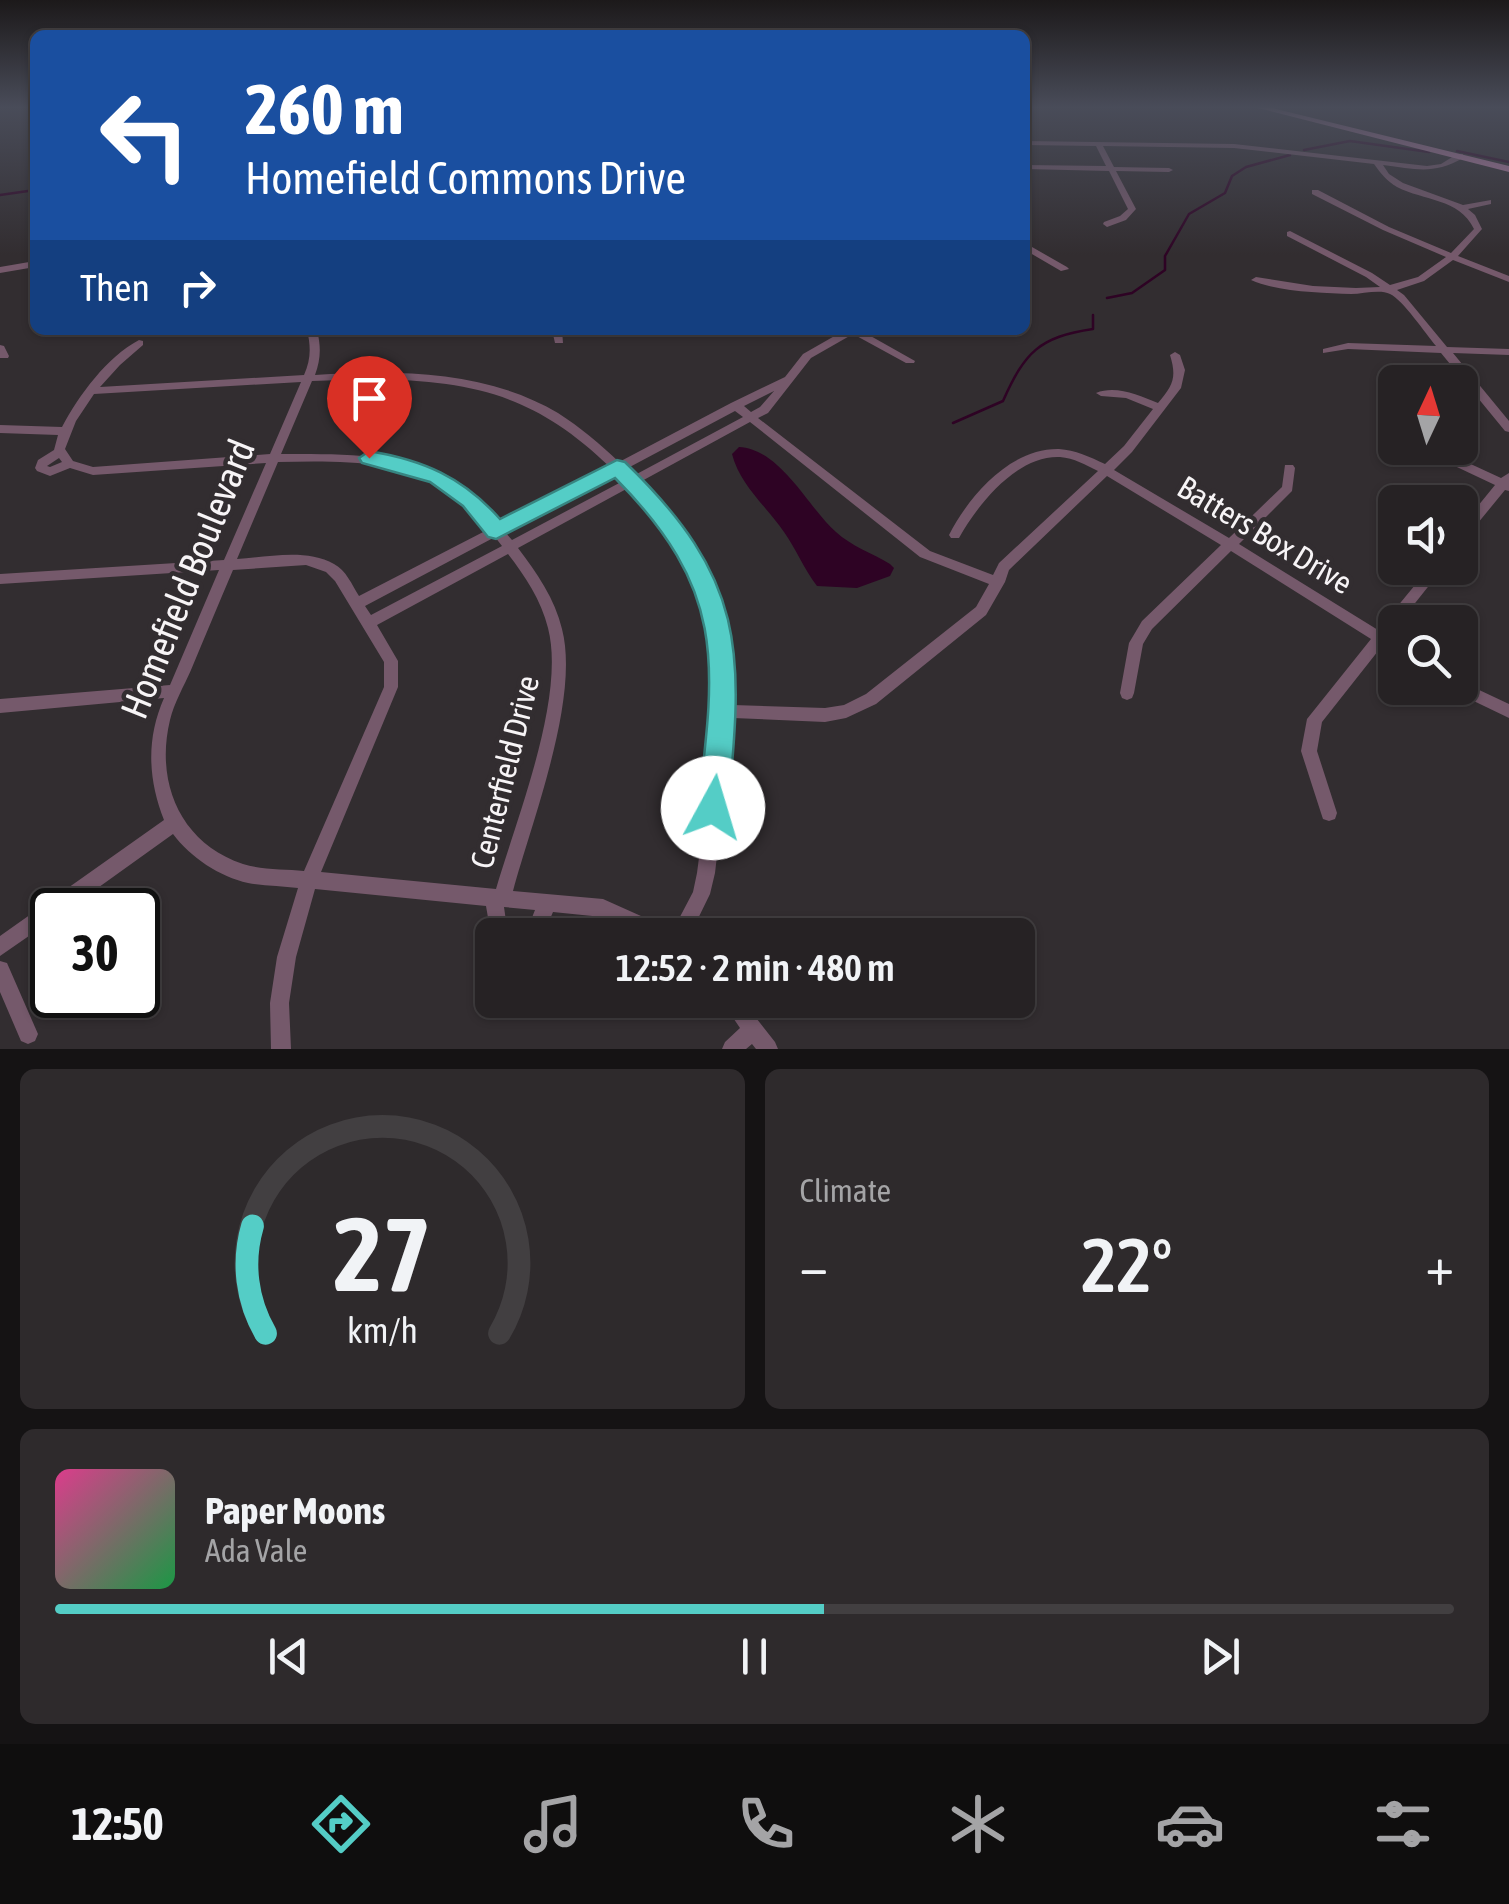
<!DOCTYPE html>
<meta charset="utf-8">
<style>
body{margin:0;font-family:"Asap Condensed",sans-serif;background:#2e2a2c;color:#f1f3f6;height:100vh;display:flex;flex-direction:column;font-size:38px;white-space:nowrap}
*{box-sizing:border-box;margin:0}
p{font-size:32px;color:#a4a4a6}
.icon{flex:none;width:55px;height:55px;fill:none;stroke:currentColor;stroke-width:2;stroke-linecap:round;stroke-linejoin:round}
.map{position:relative;height:1049px;overflow:hidden}
.sheet{display:flex;flex-direction:column;gap:20px;padding:20px;background:#151314;flex:1}
.sheet>*{flex:none}
.hud{position:absolute;left:30px;top:30px;width:1000px;height:305px;border-radius:15px;box-shadow:0 2px 8px #0004,0 0 0 2px #423f41;background:#1a4fa0;color:#fff;overflow:hidden}
.needle{width:65px;rotate:4deg}
.buttons{position:absolute;left:1378px;top:365px;display:grid;gap:20px}
.buttons a{display:grid;place-items:center;width:100px;height:100px;border-radius:15px;background:#262224;box-shadow:0 2px 8px #0004,0 0 0 2px #423f41;font-size:50px}
.speed{position:absolute;left:30px;top:888px;display:flex;gap:20px;font-size:50px;font-weight:700;text-align:center}
.speed>*{display:grid;place-content:center;width:130px;height:130px;border-radius:50%;background:#262224;box-shadow:0 2px 8px #0004,0 0 0 2px #423f41;line-height:1}
.speed .limit{border:5px solid #111;border-radius:15px;background:#fff;color:#111}
.pin{position:absolute;display:grid;place-items:center;width:85px;height:85px;color:#fff;margin:-102px -42px;border-radius:50% 50% 50% 0;rotate:-45deg;box-shadow:0 0 10px #0007}
.pin .icon{rotate:45deg}
.me{position:absolute;width:110px;margin:-55px;rotate:6deg;stroke-linejoin:round;filter:drop-shadow(0 0 8px #0008)}
.turn{display:flex;align-items:center;gap:35px;height:210px;padding:0 50px;font-size:45px}
.turn .icon{width:130px;height:130px;stroke-width:2.5}
.turn b{display:block;font-size:70px;line-height:85px}
.then{display:flex;align-items:center;height:95px;padding:0 50px;background:#0003;gap:20px;font-size:38px}
.big{font-size:75px;font-weight:600;line-height:1.1}
.sheet .widget{flex:1;display:flex;flex-direction:column;justify-content:center;gap:15px;min-width:0;padding:0 35px;border-radius:15px;background:#2e2a2c}
.sheet .dial{align-items:center;gap:0}
.dial svg{height:260px;overflow:visible;fill:none;stroke:#423f41;stroke-width:7;stroke-linecap:round;text-anchor:middle}
.dial text{fill:#f1f3f6;stroke:none}
.song{display:flex;align-items:center;gap:30px}
.cover{width:120px;height:120px;border-radius:15px;background:linear-gradient(135deg,hsl(330 70% 55%),hsl(140 70% 35%))}
.played{height:10px;border-radius:5px;background:linear-gradient(90deg,#54cdc6 55%,#423f41 55%)}
.keys{display:flex;justify-content:space-around;direction:ltr}
.heat{display:flex;justify-content:space-between;align-items:center;font-size:55px;direction:ltr}
.sheet .tiles{flex:1;display:grid;gap:20px;grid-template-columns:1fr 1fr}
.widget:last-child{grid-column:span 2}
.trip{position:absolute;left:475px;top:918px;width:560px;height:100px;border-radius:15px;background:#262224;box-shadow:0 2px 8px #0004,0 0 0 2px #423f41;font-weight:600;line-height:100px;text-align:center}
.dock{display:flex;height:160px;justify-content:space-around;align-items:center;background:#0f0e0e;color:#a4a4a6}
.dock .icon{width:70px;height:70px}
.dock .active{color:#54cdc6}
.dock b{font-size:45px;color:#f1f3f6}
.map>svg:first-child{display:block}
.water{fill:#2e0324}
.lines{fill:none;stroke-linecap:round;stroke-linejoin:round}
.stream{stroke:#2e0324;stroke-width:2.5}
.minor{fill:#75596b;fill-rule:evenodd}
.major{fill:#ba80a7;fill-rule:evenodd}
.route{fill:#54cdc6;stroke:#378581;stroke-width:2.5}
.labels{text-anchor:middle;stroke-width:9;stroke-linejoin:round;paint-order:stroke}
.street-label{font-size:32px;fill:#f7f4f6;stroke:#322d30}
.near-street-label{font-size:38px;fill:#f7f4f6;stroke:#322d30}
</style>
<div class="map">
<svg width="1509" height="1049" viewBox="0 0 1509 1049">
<rect width="100%" height="100%" fill="#322d30"/>
<path class="water" d="M739,447C781,449 809,509 836,532C851,546 872,553 890,564L894,568L890,576L857,588L817,586C804,569 796,549 784,532C766,506 740,485 732,454Z"/>
<g class="lines">
<path class="stream" d="M1304,150L1350,141L1429,152
M1457,151L1509,162
M0,195L35,190
M1107,298L1132,293L1165,270V256L1189,214L1225,193L1232,176L1246,167L1290,155
M953,423L1003,401C1025,352 1039,337 1093,329V315"/>
<path class="minor" d="M1025,141L1234,144L1427,166L1441,164L1457,154H1463V158C1433,175 1416,169 1383,165L1389,174L1403,183L1463,205L1491,200V204L1468,209L1475,215L1482,229L1458,256L1509,276V282L1453,260L1424,281L1397,290L1404,295L1447,347L1509,349V355L1453,353L1509,421V432L1505,431L1441,353L1348,349L1323,353V349L1348,343L1436,346C1426,334 1402,299 1390,294C1380,289 1363,294 1351,294C1322,293 1277,292 1251,280L1256,277L1313,286L1356,288L1380,287L1366,277L1287,236V232L1290,231L1372,273L1390,285L1418,277L1446,257L1383,230L1312,194V190H1318L1389,227L1451,253L1474,229C1459,198 1424,201 1397,187C1387,181 1381,174 1374,164L1234,148L1103,146L1114,167L1169,168L1173,170L1169,172L1116,171L1136,209L1126,220L1107,227L1103,224L1104,222L1120,216L1128,209L1109,171L1025,169V165L1106,166L1096,146L1025,145Z
M1025,187H1028L1029,191L1025,193Z
M1025,243L1067,267L1069,269L1061,271L1025,250Z
M35,261V267L0,273V267Z
M307,330H317C321,346 321,359 315,375C396,370 486,370 558,413C580,427 600,444 619,462L731,403L785,377L803,354L845,330H860L915,361L914,363H906L853,334L811,358L768,413L758,418L930,551L993,575L999,563L1098,471C1086,465 1074,458 1060,457C1017,455 978,504 959,538H951L949,535C969,496 1010,448 1059,449C1075,450 1090,457 1105,464L1124,446L1153,409L1126,398L1101,396L1096,393C1116,385 1138,395 1158,403C1173,385 1177,378 1170,355L1175,352L1180,355L1185,370L1181,388L1132,452L1114,470L1229,538L1282,487L1285,465H1293L1295,468L1292,491L1239,544L1378,630L1429,568H1443L1400,622H1395V629L1389,636L1395,640V653L1382,646L1322,722L1317,751L1337,813L1335,819L1329,821L1323,819L1321,813L1301,751L1307,719L1371,639L1231,551L1152,629L1143,644L1134,693L1132,698L1127,700L1122,698L1120,693L1129,643L1142,621L1221,545L1107,476L1009,570L1005,582L986,615L876,704L846,718L825,722L733,718L715,873L710,894L690,935H643L602,917L553,912L543,935H525L535,910L504,907L508,935H492V941L486,906L315,889L296,957L289,1003L291,1049H271L270,1003L277,957L298,888C282,886 264,886 248,883C220,877 190,857 173,834L67,910H52V920L0,956V936L164,820C148,779 146,739 164,698L0,713V699L170,685L219,570L0,584V574L224,560L266,463L93,475L70,468L50,476L37,471L35,468L38,460L54,450L58,435L0,433V425L62,427C79,395 107,357 139,340L143,341V345L120,365L100,387L304,375C311,359 311,347 307,330ZM371,379C473,381 534,394 610,467L499,524C487,510 475,494 460,485C407,452 341,454 281,454L312,381ZM301,382L270,454L93,467L73,461L65,449L76,421L94,394ZM774,391L760,407L751,412L744,406ZM735,411L743,417L633,476L626,469ZM750,422L920,557L989,584L976,607L866,694L844,705L825,708L733,705C735,618 700,544 640,482ZM59,458L62,462L50,467L47,466ZM278,462C335,461 399,459 450,490C465,499 478,515 489,529L359,596C352,585 346,570 334,564C306,548 268,557 237,559ZM616,473L623,481L512,540L505,532ZM630,487C752,614 717,718 697,873L693,892L672,932L670,929L603,899L513,891C532,821 580,698 562,629C555,599 537,573 518,548ZM495,537L502,546L371,615L365,606ZM508,554C525,576 541,600 548,628C566,697 516,820 496,889L321,872L398,687V661L377,625ZM306,565L326,572L335,581L384,662V687L304,871C285,869 261,870 243,864C180,843 155,782 170,720C174,703 184,686 191,670C205,636 219,603 233,570Z
M552,330H562L563,343H555Z
M0,345L4,346L9,356L8,358H0Z
M1422,448H1436L1501,478L1509,473V491L1505,490L1464,540L1460,542V528L1495,485L1423,451Z
M1460,681L1509,704V718L1455,692L1453,688H1460Z
M0,961L7,963L38,1034L35,1041L28,1044L21,1041L0,992Z
M721,1000H742L775,1042L778,1049H756L752,1044L746,1049H722L725,1042L740,1028Z"/>
<path class="major" d="M1258,108H1272L1509,166V172Z"/>
</g>
<linearGradient id="sky" x2="0" y2="1"><stop stop-color="#1c191a"/><stop offset="0.42" stop-color="#494c59"/><stop offset="1" stop-color="#494c59" stop-opacity="0"/></linearGradient>
<rect width="1509" height="255" fill="url(#sky)"/>
<path class="route" d="M369,451C423,460 463,477 500,519L617,460L625,462C746,579 744,649 728,808L724,818L713,822L703,818L698,808C716,661 726,590 615,478L496,539L488,537L463,506L430,482L362,463L359,458Z"/>
<g class="labels">
<g class="street-label">
<text transform="translate(1265 535) rotate(31)" y="11">Batters Box Drive</text>
<text transform="translate(505 772) rotate(-76)" y="11">Centerfield Drive</text>
</g>
<g class="near-street-label">
<text transform="translate(188 579) rotate(-68)" y="13">Homefield Boulevard</text>
</g>
</g>
</svg>
<div class="buttons">
<a><svg class="needle" viewBox="-14 -14 28 28"><path d="M0-13l5 13h-10z" fill="#e53935"/><path d="M0 13l5-13h-10z" fill="#a4a4a6"/></svg></a>
<a><svg class="icon" aria-label="sound" viewBox="0 0 24 24"><path d="M4 9h4l5-4v14l-5-4H4zM17 9q2 3 0 6"/></svg></a>
<a><svg class="icon" aria-label="search" viewBox="0 0 24 24"><circle cx="10" cy="10" r="6"/><path d="M15 15l6 6"/></svg></a>
</div>
<div class="speed"><div class="limit">30</div></div>
<div class="pin" style="left:369px;top:458px;background:#d93025"><svg class="icon" aria-label="arrive" viewBox="0 0 24 24"><path d="M6 21V4h12l-3 4 3 4H6"/></svg></div>
<svg class="me" style="left:713px;top:808px" viewBox="-20 -20 40 40"><circle r="19" fill="#fff"/><path d="M0-13L10 11 0 6-10 11z" fill="#54cdc6"/></svg>
<div class="trip">12:52 · 2 min · 480 m</div>
<div class="hud">
<div class="turn"><svg class="icon" aria-label="left" viewBox="0 0 24 24"><path d="M17 20v-9H6M10 6l-5 5 5 5"/></svg><div><b>260 m</b>Homefield Commons Drive</div></div>
<div class="then">Then<svg class="icon" aria-label="right" viewBox="0 0 24 24"><path d="M7 20v-9h11M14 6l5 5-5 5"/></svg></div>
</div>
</div>
<section class="sheet">
<div class="tiles">
<div class="widget dial"><svg viewBox="0 0 100 80">
<path d="M14 69A42 42 0 1 1 86 69"/>
<path d="M14 69A42 42 0 0 1 10 36" stroke="#54cdc6"/>
<text x="50" y="56" font-size="32" font-weight="700">27</text>
<text x="50" y="72" font-size="11">km/h</text>
</svg></div>
<div class="widget"><p>Climate</p>
<div class="heat"><a>−</a><b class="big">22°</b><a>+</a></div>
</div>
<div class="widget">
<div class="song"><i class="cover"></i><div><b>Paper Moons</b><p>Ada Vale</p></div></div>
<div class="played"></div>
<div class="keys"><svg class="icon" aria-label="previous" viewBox="0 0 24 24"><path d="M18 5L8 12l10 7zM5 5v14"/></svg><svg class="icon" aria-label="pause" viewBox="0 0 24 24"><path d="M8 5v14M16 5v14"/></svg><svg class="icon" aria-label="next" viewBox="0 0 24 24"><path d="M6 5l10 7-10 7zM19 5v14"/></svg></div>
</div>
</div>
</section>
<nav class="dock">
<b>12:50</b>
<svg class="icon active" aria-label="directions" viewBox="0 0 24 24"><path d="M12 3l9 9-9 9-9-9zM9 14v-3h6M13 9l2 2-2 2"/></svg>
<svg class="icon" aria-label="music" viewBox="0 0 24 24"><path d="M9 18V5l10-2v13"/><circle cx="6" cy="18" r="3"/><circle cx="16" cy="16" r="3"/></svg>
<svg class="icon" aria-label="phone" viewBox="0 0 24 24"><path d="M5 4h4l2 5-3 2q2 4 5 5l2-3 5 2v4C11 20 4 13 5 4z"/></svg>
<svg class="icon" aria-label="climate" viewBox="0 0 24 24"><path d="M12 3v18M4 7l16 10M4 17L20 7"/></svg>
<svg class="icon" aria-label="car" viewBox="0 0 24 24"><path d="M5 17H2v-5l4-1 3-4h7l3 4 3 1v5h-3M9 17h6M6 11h13"/><circle cx="7" cy="17" r="2"/><circle cx="17" cy="17" r="2"/></svg>
<svg class="icon" aria-label="filters" viewBox="0 0 24 24"><path d="M4 7h16M4 17h16"/><circle cx="9" cy="7" r="2"/><circle cx="15" cy="17" r="2"/></svg>
</nav>
